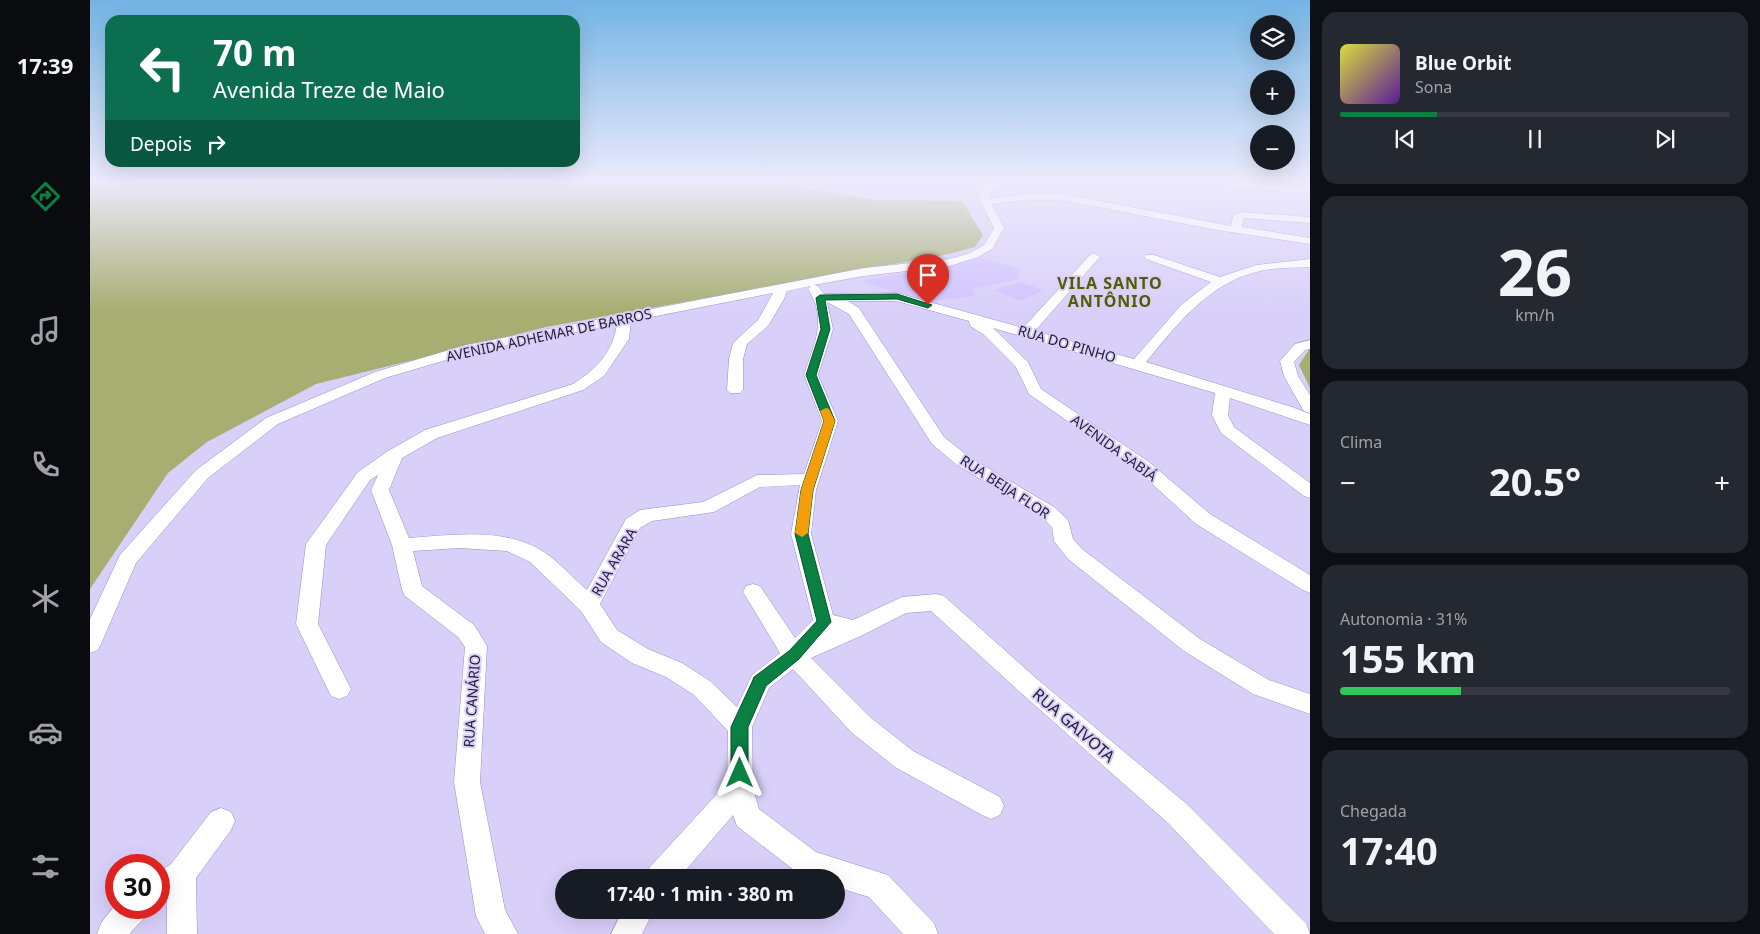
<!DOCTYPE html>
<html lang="pt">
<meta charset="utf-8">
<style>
body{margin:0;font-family:"Noto Sans",sans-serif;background:#242831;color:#f1f3f6;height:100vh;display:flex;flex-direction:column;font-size:19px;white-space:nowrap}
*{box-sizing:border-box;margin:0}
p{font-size:16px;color:#9ea1a6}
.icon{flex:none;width:28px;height:28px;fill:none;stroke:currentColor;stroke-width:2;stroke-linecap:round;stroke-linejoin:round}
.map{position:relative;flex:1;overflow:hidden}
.sheet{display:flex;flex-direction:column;gap:12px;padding:12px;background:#0d0f14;width:450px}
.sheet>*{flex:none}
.hud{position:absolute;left:15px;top:15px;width:475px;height:152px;border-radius:15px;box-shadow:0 5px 20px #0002;background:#0b6e4f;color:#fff;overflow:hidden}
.fabs{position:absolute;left:1160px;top:15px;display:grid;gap:10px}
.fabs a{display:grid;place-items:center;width:45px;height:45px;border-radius:50%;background:#171b24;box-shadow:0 5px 20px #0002;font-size:25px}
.speed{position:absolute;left:15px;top:854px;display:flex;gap:10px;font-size:25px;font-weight:700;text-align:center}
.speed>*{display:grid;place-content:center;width:65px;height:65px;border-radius:50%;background:#171b24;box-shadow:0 5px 20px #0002;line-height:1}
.speed .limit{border:8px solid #d22;background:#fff;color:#111}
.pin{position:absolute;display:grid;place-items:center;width:42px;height:42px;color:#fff;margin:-51px -21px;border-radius:50% 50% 50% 0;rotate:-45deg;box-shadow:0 0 5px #0007}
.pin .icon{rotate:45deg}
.me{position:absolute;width:55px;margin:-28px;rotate:0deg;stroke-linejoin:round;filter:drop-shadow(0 0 4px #0008)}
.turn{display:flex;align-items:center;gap:18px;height:105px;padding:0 25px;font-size:22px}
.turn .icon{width:65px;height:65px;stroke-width:2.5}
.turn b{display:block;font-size:35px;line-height:42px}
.then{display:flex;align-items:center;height:48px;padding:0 25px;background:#0003;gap:10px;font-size:19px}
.big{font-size:38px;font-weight:700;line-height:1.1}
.sheet .widget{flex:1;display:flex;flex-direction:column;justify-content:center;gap:8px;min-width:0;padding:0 18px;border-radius:15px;background:#242831}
.sheet .dial{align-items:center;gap:0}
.dial b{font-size:65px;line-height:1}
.song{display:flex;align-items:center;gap:15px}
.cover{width:60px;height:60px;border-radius:8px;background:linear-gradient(135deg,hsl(60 70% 55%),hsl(270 70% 35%))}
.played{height:5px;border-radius:2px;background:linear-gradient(90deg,#0b8043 25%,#363941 25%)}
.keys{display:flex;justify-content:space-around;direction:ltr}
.heat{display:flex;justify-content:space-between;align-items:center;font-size:28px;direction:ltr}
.charge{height:8px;border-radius:4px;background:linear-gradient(90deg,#34c759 31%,#363941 0)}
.trip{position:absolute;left:465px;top:869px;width:290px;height:50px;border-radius:25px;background:#171b24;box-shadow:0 5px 20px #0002;font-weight:700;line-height:50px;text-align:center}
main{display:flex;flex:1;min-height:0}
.menu{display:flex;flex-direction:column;width:90px;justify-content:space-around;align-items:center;background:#090b0e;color:#9ea1a6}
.menu .icon{width:35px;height:35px}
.menu .active{color:#0b8043}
.menu b{font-size:22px;color:#f1f3f6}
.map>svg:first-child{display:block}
.built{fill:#cfc3ff}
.green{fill:#a6ae71}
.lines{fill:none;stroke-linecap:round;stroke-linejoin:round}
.minor-casing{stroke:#9a8bcc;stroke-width:1}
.minor{fill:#fff;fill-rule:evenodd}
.route{fill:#0b8043;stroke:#07532c}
.slow{fill:#f59e0b}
.labels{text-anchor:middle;stroke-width:4;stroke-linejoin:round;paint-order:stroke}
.street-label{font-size:14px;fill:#262039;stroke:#d8d0f9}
.far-district-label{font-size:16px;font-weight:bold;letter-spacing:1px;fill:#555b03;stroke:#d8d0f9}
.near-street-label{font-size:16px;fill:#262039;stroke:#d8d0f9}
</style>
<main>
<nav class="menu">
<b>17:39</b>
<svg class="icon active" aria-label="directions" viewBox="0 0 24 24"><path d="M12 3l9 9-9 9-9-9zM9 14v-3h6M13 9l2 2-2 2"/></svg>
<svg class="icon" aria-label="music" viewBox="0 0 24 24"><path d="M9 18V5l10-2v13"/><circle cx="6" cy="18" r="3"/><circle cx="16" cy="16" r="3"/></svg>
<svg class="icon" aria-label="phone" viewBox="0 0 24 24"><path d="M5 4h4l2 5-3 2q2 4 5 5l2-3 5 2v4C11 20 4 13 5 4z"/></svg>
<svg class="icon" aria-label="climate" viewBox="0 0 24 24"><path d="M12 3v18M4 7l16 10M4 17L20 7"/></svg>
<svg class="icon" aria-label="car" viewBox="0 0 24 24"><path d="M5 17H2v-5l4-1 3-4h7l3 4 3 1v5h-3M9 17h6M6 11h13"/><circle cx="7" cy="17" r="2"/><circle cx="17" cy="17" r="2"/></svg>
<svg class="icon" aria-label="filters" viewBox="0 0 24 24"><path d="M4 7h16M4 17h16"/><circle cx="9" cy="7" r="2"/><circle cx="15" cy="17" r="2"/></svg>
</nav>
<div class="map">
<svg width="1220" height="934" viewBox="0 0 1220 934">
<rect width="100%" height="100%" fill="#d8d0f9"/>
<path class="built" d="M893,258L930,269L928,279L882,289L885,296L837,301L770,281Z
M930,282L954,290L931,301L905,290Z"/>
<path class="green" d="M0,181H673L784,200L872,201L893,235L885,247L859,254L456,327L226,384L117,442L78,473L0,589Z
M1220,348V388L1209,365Z"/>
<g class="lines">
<g class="minor-casing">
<path id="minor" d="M900,181H911L902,189L899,199L937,194H972L1141,226L1143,216L1151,212L1220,217V223L1153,218L1152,227L1220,238V244L1127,230L972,200H937L902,204L914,228L902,249L888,257L860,266L774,276L724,285L728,286L734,294L807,293L933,328L1000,255L1004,253L1010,257L1008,259L945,331L1044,359L1091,305L1121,282L1056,259L1054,257L1056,255H1064L1130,277L1166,265L1220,259V267C1201,268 1181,267 1163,273C1116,286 1086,326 1056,362L1202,407L1220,414V425L1140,398L1138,415L1144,427L1220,483V498L1214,496L1131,433L1122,415L1125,393L903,328L938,362L951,389L1059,462L1120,514L1220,575V593L1213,590L1106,524L1047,470L939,394L926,367L893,334L880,326L879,321L806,301H758L769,308L854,437L879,457L964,507L978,520L983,539L992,549L1110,639L1179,680L1220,694V714L1163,694L1094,651L978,559L964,541L962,527L950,515L867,465L842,444L759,314L737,302L743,329L728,375L748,421L726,490L721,534L743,615L763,620L812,597L846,594L854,596L947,679L1098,805L1216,923L1220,934H1184L1078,823L931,693L841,611L816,613L773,635L721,658L780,717L823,751L910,797L914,806L910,815L901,819L892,815L805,767L762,733L703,669L679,688L662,727L663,788L669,809L726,852L798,875L844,923L848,934H813L779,897L746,887V878H717L709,874L647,826L643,815L589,878H555L559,868L637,783L638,731L604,695L576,677L542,663L511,642L491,611L440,562L417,551L369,548L323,551L332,586L384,625L397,646L390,782L415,910L428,934H395L386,916L364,782L375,647L368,637L315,596L312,590L302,545L281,490L288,475L280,480L236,545L228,624L261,689L257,696L249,699L241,696L206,624L216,544L268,472L298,451L335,430L483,384C506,369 523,353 527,324L383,352L295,378L188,424L118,478L46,563L11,644L8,650L0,653V619L30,555L106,470L176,418L285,372L376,345L774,268L859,259L880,253L894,245L904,228L889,198L893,188ZM721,286L718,289C738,320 724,344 714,375L732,421L714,474L667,475L613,502L550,510L536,519L497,590C483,578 469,562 454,552C415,527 363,535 319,538L299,490L312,458L347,438L493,390L514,376L539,339L541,321L683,293L668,320L643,343L639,359L637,390L640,393H650L653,390V359L657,344L678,326L694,299L697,291ZM710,485L701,534L723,620L705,638L670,586L663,584L656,586L653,592L690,653L662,675L647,707L620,681L592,663L558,649L527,630L510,604L550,528L562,521L624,512L670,487Z
M1115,181H1149L1205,187L1214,186L1215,181H1220V191L1205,193L1120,184Z
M1220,340V349L1215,350L1204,362L1208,376L1220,395V413L1214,411L1212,408L1194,376L1190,361L1205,344Z
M131,808L141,812L145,821L141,830L106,878L107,934H77V901L69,904V872L81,864L121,812Z
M26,904V908H61C55,921 47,923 40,934H7L11,923Z
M533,910H564L552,934H521Z"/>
</g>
<use href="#minor" class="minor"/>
</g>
<linearGradient id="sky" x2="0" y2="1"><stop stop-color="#73b4e4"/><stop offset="0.58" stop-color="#edeafc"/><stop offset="1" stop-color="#edeafc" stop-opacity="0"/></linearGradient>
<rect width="1220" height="312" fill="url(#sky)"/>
<path class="route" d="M807,294L842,305L838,308L807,299L735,300L740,329L726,375L745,421L723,490L718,534L741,622L709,659L676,686L658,727V773L656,778L650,781L644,778L641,773V727L662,682L664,677L699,651L727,621L705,534L711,490L734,421L716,375L731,329L726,298L730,295Z"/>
<path class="slow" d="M736,408L739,409L745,421L723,490L718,533L712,537L705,533L711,490L734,421L730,411Z"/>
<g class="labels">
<g class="street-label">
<text transform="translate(459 335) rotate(-12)" y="5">AVENIDA ADHEMAR DE BARROS</text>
<text transform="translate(977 344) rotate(16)" y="5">RUA DO PINHO</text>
<text transform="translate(1024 448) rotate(36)" y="5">AVENIDA SABIÁ</text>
<text transform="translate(915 487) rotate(33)" y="5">RUA BEIJA FLOR</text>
<text transform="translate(524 562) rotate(-60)" y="5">RUA ARARA</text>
<text transform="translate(382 701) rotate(-86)" y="5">RUA CANÁRIO</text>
</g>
<g class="far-district-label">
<text x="1020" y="289">VILA SANTO<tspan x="1020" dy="18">ANTÔNIO</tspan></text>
</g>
<g class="near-street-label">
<text transform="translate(984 725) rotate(41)" y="6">RUA GAIVOTA</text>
</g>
</g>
</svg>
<div class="fabs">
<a><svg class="icon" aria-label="layers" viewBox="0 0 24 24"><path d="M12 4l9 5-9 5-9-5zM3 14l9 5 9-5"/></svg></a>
<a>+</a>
<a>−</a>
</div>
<div class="speed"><div class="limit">30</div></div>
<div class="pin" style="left:838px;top:305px;background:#d93025"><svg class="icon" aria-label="arrive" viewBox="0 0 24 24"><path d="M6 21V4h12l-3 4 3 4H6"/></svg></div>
<svg class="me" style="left:650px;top:773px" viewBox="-20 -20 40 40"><path d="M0-17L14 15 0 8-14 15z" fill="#0b8043" stroke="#fff" stroke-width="4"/></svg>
<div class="trip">17:40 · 1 min · 380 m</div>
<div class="hud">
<div class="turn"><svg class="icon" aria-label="left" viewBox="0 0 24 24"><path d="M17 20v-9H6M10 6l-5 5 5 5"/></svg><div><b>70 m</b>Avenida Treze de Maio</div></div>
<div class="then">Depois<svg class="icon" aria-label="right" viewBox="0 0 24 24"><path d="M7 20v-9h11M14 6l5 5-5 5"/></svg></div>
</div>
</div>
<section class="sheet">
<div class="widget">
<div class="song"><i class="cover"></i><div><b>Blue Orbit</b><p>Sona</p></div></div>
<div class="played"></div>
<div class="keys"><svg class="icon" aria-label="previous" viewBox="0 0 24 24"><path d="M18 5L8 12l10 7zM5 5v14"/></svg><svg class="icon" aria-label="pause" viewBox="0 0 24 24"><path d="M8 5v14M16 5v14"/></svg><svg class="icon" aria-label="next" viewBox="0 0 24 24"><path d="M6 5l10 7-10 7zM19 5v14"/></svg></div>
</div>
<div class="widget dial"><b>26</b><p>km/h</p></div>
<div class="widget"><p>Clima</p>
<div class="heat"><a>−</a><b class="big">20.5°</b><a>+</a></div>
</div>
<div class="widget"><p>Autonomia · 31%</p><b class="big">155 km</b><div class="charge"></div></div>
<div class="widget"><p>Chegada</p><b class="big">17:40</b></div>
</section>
</main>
